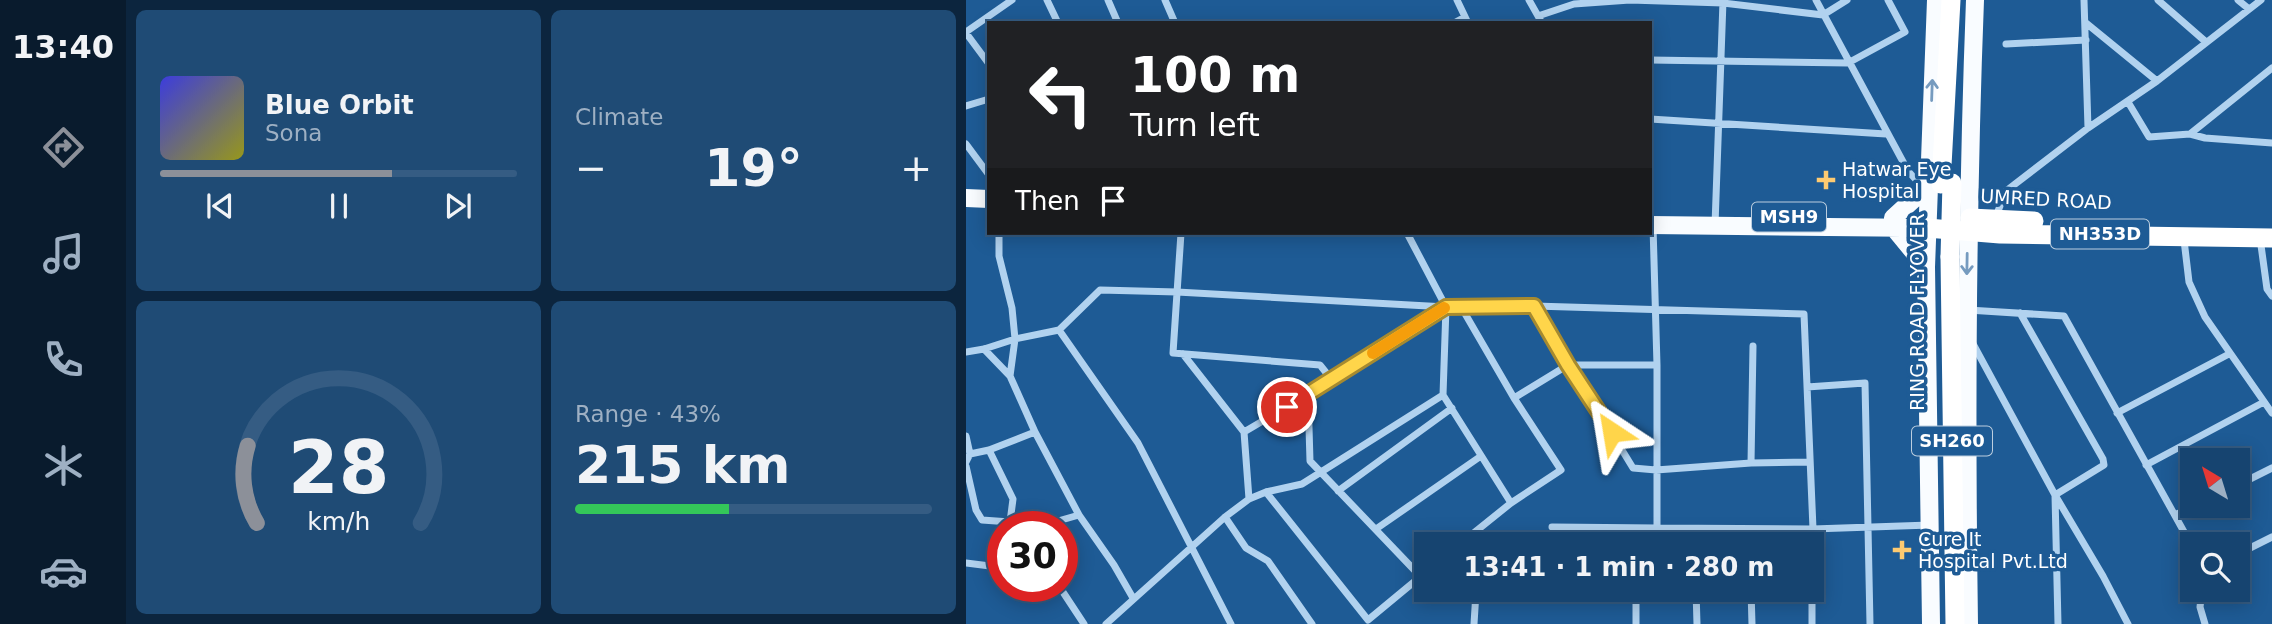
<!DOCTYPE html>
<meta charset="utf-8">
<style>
body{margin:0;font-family:"DejaVu Sans",sans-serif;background:#1f4b75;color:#f1f3f6;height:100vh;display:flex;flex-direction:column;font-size:26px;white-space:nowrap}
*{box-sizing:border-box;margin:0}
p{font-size:23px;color:#9eb0c3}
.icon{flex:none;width:38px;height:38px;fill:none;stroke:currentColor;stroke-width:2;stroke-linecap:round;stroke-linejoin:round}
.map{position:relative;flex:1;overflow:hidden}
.drawer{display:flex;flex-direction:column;gap:10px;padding:10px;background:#0c253e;width:840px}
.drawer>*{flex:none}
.guide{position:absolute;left:21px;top:21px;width:665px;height:214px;border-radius:0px;box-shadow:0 4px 18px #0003,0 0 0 2px #355c83;background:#202124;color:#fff;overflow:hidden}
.needle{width:46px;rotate:322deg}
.controls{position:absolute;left:1214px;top:448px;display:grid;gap:14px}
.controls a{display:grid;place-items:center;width:70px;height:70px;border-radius:0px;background:#164470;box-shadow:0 4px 18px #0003,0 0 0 2px #355c83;font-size:35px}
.speed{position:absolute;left:21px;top:511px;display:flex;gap:14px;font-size:35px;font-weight:700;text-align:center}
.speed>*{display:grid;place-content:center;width:91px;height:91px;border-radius:50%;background:#164470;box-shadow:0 4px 18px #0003,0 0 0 2px #355c83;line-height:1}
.speed .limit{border:10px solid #d22;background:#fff;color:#111}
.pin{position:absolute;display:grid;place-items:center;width:60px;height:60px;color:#fff;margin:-30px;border:4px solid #fff;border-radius:50%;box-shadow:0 2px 7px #0007}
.me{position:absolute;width:77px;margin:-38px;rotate:327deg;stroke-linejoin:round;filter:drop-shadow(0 0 5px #0008)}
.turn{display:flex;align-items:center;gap:24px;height:147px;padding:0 28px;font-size:32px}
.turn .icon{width:91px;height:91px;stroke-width:2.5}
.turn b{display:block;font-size:49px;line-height:60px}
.then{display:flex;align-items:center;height:66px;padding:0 28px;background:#0003;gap:14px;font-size:26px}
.big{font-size:52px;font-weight:700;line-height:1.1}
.drawer .card{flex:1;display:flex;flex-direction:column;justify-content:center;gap:10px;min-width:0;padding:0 24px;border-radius:10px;background:#1f4b75}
.drawer .dial{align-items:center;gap:0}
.dial svg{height:182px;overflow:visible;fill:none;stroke:#355c83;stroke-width:7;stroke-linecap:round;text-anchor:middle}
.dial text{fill:#f1f3f6;stroke:none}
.song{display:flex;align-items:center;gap:21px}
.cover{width:84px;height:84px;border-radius:10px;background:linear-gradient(135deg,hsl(240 70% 55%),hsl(60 70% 35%))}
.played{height:7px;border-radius:4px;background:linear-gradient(90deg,#8c9099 65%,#355c83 65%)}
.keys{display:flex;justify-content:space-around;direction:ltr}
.heat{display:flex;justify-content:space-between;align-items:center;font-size:38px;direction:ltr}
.charge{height:10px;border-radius:5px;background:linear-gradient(90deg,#34c759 43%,#355c83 0)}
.drawer .tiles{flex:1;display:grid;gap:10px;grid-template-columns:repeat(2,1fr)}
.trip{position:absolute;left:448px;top:532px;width:410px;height:70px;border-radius:0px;background:#164470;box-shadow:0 4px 18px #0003,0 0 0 2px #355c83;font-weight:700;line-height:70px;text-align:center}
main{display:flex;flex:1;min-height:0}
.tab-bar{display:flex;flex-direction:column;width:126px;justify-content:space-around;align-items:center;background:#091b2d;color:#9eb0c3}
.tab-bar .icon{width:49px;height:49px}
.tab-bar .active{color:#8c9099}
.tab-bar b{font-size:32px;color:#f1f3f6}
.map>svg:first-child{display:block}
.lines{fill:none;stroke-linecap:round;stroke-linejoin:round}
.street{stroke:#b1d2ef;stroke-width:7}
.primary{stroke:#f9fcff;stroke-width:18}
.highway{stroke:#fff;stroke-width:19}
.highway-bridge{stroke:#fff;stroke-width:19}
.oneway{stroke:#769bbf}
.route-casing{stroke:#a68a30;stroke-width:18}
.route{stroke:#ffd54a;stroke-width:12}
.slow{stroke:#f59e0b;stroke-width:12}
.poi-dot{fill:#fdca71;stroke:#1e5b95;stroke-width:2.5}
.labels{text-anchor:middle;stroke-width:7;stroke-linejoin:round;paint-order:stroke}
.shield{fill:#1e5b95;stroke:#bccedf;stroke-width:2}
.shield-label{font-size:18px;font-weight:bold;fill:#fff}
.poi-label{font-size:19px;fill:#fff;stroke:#1e5b95;text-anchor:start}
.street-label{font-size:19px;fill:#fff;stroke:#1e5b95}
</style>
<main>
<nav class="tab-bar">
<b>13:40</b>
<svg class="icon active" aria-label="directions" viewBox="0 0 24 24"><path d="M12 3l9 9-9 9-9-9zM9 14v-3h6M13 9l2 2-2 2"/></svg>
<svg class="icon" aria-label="music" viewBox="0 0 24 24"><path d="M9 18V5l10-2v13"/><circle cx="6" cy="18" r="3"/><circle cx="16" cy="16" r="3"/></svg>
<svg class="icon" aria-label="phone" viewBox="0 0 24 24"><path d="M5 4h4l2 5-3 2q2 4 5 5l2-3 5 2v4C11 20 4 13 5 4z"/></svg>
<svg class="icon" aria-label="climate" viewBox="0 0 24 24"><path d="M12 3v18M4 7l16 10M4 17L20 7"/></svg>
<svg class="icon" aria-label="car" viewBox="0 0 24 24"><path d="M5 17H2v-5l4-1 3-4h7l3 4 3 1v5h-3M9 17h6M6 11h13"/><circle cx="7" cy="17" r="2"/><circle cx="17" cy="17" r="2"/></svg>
</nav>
<section class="drawer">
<div class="tiles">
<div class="card">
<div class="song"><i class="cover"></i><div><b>Blue Orbit</b><p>Sona</p></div></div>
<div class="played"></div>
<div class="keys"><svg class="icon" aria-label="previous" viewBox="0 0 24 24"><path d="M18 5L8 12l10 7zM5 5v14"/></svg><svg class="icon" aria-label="pause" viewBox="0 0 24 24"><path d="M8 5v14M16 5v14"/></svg><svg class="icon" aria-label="next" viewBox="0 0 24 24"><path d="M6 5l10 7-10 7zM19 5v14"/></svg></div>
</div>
<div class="card"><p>Climate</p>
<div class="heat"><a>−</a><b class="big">19°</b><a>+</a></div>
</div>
<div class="card dial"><svg viewBox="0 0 100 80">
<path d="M14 69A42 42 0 1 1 86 69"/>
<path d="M14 69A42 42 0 0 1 10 35" stroke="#8c9099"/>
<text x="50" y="56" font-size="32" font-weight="700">28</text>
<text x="50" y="72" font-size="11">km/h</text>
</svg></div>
<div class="card"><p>Range · 43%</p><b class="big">215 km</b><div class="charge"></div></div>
</div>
</section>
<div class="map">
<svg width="1306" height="624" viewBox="0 0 1306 624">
<rect width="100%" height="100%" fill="#1e5b95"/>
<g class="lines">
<path class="street" d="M81,0L92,23
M142,0L152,23
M199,0L209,23
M491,0L502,23
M563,0L576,23
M850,0L942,171L952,182L962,184
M1118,0L1122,128
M1192,0L1240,42
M1272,0L1283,9
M572,16L608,4L664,0L757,3L857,15L881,0
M488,23L499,17
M1120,23L1191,81
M0,32L46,0
M0,33L23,64
M1040,44L1120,40
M684,60L882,63L939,32L922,0
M1162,102L1183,137L1224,134L1306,68
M0,106L23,99
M684,119L920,134
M1224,134L1239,138L1306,143
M0,144L23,175
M1030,216L1040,191L1122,128L1191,81L1295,0
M749,225L757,1
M687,226L691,365V528L847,529L845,588
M215,233L207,353L354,365L366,380L479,307
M1294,238L1301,289L1306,296
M1218,240L1223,282L1239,317L1306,413
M494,305L548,398L595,470L545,503L494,544
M568,306L667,468L690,470L785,463L844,462
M1002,310L1098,316L1227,548
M1054,313L1137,459L1138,465L1089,495L1092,624
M93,330L172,443L265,624
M1006,342L1089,495L1137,576L1162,624
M18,349L44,376
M0,352L18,349L49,339L46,308L33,256V233
M217,354L278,432L366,380
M841,387L899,383L904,624
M342,394L344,461L455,577
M477,395L545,503
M548,398L602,365H691
M1151,413L1263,354
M69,432L113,515
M278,432L283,499
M0,436L4,454
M23,450L47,499L44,522
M0,462L4,454L23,450L69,432L44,376L49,339L93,330L134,290L211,292L480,307L568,306L838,314L847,529L964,525
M785,463L787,346
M1180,465L1298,402
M0,466L10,510L16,520L44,522L47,527
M1272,485L1306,468
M372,491L486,408
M300,492L402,620L460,572
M1209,515L1228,506
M259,517L280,548L302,561L346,624
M84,527L85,523L113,515L148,565L167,598
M586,527L691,528V544
M410,529L515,456
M1272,554L1306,537
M0,563L24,566L37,563
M93,586L118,624
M846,588V624
M730,590L731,624
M785,590L786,624
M1236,590L1234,607L1239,624
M693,593L723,590
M140,624L259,517L283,499L300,492L336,484L477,395L480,307L441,233
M508,624L510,592L670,593
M670,624V593H693V590"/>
<path class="primary" d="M0,198L23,199
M927,218L962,186
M684,225L961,228
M928,228L960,267
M965,624L960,267L970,0
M1003,624C1000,416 1001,208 1009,0"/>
<path class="highway" d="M975,184L985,0
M1004,218L1068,221
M961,228L1034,234L1306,238
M984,257L989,624"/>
<path class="highway-bridge" d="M984,257L986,183"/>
</g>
<defs><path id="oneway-shaft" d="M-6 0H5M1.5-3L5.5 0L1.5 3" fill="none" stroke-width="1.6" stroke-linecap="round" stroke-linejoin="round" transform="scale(1.75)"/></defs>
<g class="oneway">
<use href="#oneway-shaft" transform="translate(966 90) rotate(-88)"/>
<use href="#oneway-shaft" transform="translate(1001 264) rotate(91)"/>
</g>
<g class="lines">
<g class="route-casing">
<path id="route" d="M321,407L480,307L568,306L602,365L646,432"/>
</g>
<use href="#route" class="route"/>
<path class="slow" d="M407,353L478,308"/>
</g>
<g class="poi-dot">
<path d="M856.5 169.5h7v7h7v7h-7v7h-7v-7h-7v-7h7z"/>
<path d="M932.5 539.5h7v7h7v7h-7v7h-7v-7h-7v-7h7z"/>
</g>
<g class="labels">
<g class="shield">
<rect x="786" y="202.5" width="74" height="29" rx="5"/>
<rect x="1085" y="219.5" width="98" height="29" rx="5"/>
<rect x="946" y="426.5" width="80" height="29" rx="5"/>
</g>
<g class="shield-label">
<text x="823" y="223">MSH9</text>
<text x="1134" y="240">NH353D</text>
<text x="986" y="447">SH260</text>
</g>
<g class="poi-label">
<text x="876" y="176">Hatwar Eye<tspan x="876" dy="22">Hospital</tspan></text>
<text x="952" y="546">Cure It<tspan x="952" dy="22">Hospital Pvt.Ltd</tspan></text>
</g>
<g class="street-label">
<text transform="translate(1080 199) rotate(3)" y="7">UMRED ROAD</text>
<text transform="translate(951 312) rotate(-90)" y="7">RING ROAD FLYOVER</text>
</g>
</g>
</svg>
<div class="controls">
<a><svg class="needle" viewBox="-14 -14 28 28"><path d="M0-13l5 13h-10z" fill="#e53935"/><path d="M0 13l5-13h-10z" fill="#9eb0c3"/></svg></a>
<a><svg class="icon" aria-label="search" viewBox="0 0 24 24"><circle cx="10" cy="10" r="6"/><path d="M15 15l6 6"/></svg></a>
</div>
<div class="speed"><div class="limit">30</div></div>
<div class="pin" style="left:321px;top:407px;background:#d93025"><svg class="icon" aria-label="arrive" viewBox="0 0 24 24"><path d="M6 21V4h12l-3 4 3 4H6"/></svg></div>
<svg class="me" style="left:646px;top:432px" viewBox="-20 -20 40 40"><path d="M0-17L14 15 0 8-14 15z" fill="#ffd54a" stroke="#fff" stroke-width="4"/></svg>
<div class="trip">13:41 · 1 min · 280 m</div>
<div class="guide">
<div class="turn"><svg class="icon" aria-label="left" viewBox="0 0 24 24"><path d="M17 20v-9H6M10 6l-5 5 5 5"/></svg><div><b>100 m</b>Turn left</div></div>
<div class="then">Then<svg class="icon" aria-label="arrive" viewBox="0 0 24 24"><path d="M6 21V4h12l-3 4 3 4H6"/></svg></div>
</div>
</div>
</main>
